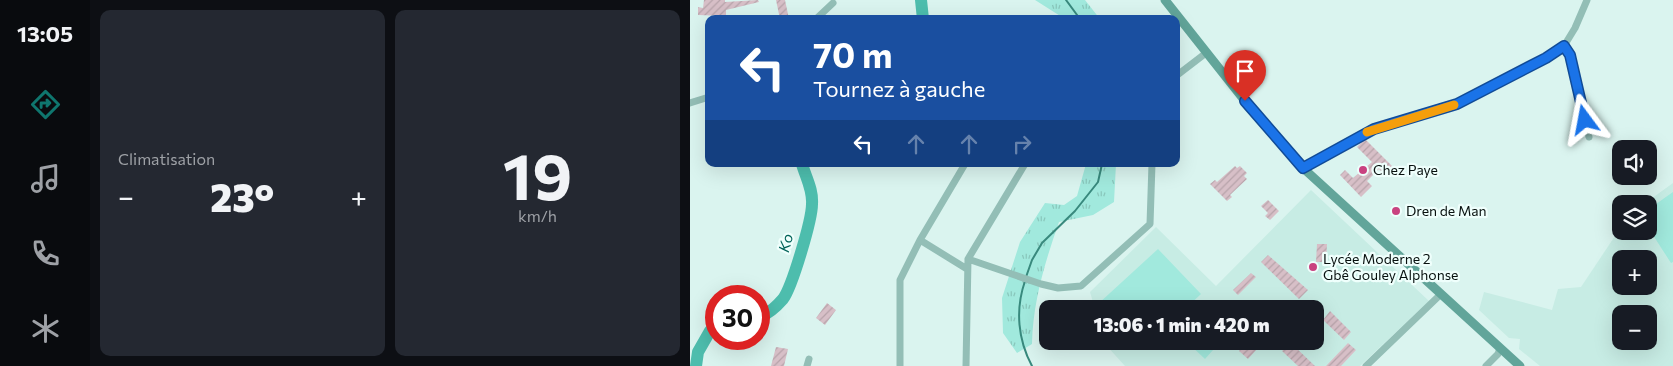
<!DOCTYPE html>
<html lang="fr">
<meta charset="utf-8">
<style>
body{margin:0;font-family:Commissioner,sans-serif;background:#242831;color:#f1f3f6;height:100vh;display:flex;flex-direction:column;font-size:19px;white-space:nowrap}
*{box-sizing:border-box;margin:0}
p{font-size:16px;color:#9ea1a6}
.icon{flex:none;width:28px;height:28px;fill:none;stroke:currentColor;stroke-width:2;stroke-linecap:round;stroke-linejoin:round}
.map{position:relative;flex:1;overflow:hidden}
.drawer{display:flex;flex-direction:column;gap:10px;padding:10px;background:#0d0f14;width:600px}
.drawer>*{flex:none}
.banner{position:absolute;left:15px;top:15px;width:475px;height:152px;border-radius:10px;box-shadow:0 5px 20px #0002;background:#1a4fa0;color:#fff;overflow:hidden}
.tools{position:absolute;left:922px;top:140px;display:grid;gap:10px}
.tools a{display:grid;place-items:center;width:45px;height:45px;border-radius:10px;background:#171b24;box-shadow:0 5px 20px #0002;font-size:25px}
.speed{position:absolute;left:15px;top:285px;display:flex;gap:10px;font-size:25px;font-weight:700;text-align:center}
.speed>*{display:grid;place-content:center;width:65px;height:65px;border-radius:50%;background:#171b24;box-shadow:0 5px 20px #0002;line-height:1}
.speed .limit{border:8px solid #d22;background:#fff;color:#111}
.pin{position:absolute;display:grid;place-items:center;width:42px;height:42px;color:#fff;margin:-51px -21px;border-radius:50% 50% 50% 0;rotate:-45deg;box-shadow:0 0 5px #0007}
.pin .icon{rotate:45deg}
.me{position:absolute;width:55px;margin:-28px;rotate:347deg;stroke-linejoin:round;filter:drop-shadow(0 0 4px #0008)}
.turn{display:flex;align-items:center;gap:18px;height:105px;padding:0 25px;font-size:22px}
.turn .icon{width:65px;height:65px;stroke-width:2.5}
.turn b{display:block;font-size:35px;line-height:42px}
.lanes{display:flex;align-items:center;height:48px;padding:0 25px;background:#0003;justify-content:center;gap:25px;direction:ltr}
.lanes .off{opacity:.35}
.big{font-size:38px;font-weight:800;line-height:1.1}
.drawer .tile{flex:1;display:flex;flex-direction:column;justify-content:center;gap:8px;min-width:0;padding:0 18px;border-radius:10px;background:#242831}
.drawer .dial{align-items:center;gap:0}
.dial b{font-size:65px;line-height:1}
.heat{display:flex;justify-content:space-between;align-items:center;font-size:28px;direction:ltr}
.drawer .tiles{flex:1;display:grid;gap:10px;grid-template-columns:repeat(2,1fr)}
.trip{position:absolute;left:349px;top:300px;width:285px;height:50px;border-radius:10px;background:#171b24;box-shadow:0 5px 20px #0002;font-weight:800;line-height:50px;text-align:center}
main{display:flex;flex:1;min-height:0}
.tab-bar{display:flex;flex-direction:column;width:90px;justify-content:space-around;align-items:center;background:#090b0e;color:#9ea1a6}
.tab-bar .icon{width:35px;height:35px}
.tab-bar .on{color:#0f766e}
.tab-bar b{font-size:22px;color:#f1f3f6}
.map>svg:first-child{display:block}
.built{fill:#c7ece4;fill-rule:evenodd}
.grass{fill:url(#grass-tufts)}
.garden{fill:#a1e9dd}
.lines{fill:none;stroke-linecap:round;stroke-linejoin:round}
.stream{stroke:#38897d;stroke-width:2}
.river{stroke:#4dbdad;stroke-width:12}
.building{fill:url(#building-hatch)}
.street{stroke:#93beb6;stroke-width:7}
.secondary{stroke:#62a59a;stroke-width:9}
.route-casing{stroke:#114b97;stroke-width:12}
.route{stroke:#1a73e8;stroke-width:9}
.slow{stroke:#f59e0b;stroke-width:9}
.poi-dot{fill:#c94280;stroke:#effffc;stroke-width:2}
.labels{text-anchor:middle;stroke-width:4.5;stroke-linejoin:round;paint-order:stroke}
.poi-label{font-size:14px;fill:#07100e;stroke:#effffc;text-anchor:start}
.water-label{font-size:15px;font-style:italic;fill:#006258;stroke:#effffc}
</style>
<main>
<nav class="tab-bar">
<b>13:05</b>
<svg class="icon on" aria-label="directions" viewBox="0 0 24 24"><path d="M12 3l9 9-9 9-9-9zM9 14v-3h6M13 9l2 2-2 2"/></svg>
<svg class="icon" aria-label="music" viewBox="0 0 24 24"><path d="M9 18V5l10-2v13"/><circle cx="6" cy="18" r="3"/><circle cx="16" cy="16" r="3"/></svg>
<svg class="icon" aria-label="phone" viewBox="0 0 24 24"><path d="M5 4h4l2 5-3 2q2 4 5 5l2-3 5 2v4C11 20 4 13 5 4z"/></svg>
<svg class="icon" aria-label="climate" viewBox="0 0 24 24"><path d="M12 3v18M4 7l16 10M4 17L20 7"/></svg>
</nav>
<section class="drawer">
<div class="tiles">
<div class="tile"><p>Climatisation</p>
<div class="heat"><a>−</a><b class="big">23°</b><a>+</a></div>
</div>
<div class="tile dial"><b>19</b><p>km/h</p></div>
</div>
</section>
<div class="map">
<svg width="983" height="366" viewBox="0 0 983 366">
<defs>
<pattern id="grass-tufts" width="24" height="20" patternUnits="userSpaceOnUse" patternTransform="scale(1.25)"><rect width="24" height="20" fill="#a1e9dd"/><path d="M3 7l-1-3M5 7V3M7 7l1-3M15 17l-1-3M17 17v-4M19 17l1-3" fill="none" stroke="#89c7bc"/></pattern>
<pattern id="building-hatch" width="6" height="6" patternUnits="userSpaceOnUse" patternTransform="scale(1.25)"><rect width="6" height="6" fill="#d7bfc7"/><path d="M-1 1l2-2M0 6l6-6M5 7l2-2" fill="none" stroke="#b7a3aa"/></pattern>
</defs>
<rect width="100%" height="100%" fill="#daf4ef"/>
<path class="built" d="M983,183V366H850L829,349L830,339L819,338L789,310L794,292L862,310L868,289L891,287L931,227V231H959V204H954ZM931,259H959V286H931ZM931,314H959V341H931Z
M621,190L739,301L670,366H435L415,344L414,341H625V309H405L400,292L466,227L526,286Z"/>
<path class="grass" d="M345,0H395L410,19H375Z
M396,164H426L424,202L403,215L369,222C355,262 343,301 342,344L327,353L313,333L312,298L330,242L355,203L374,205L387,196Z"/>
<path class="garden" d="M983,192V262L981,263L959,229V209Z
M468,249L511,294L495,309H413L408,304Z
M499,341H531L515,359L498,343Z"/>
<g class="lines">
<path class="stream" d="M376,0L390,19
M336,277L342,260L352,243L385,211L408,182L412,164
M335,281C325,310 328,340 342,366"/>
<path class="river" d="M231,0L233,19
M69,317C79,314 86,307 93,299C102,287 122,220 122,204C123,189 116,178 112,164
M6,366L8,352L20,331L26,329"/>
</g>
<path class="building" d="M14,0H35V2L68,0L69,2L36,10V16L8,15V7L13,8Z
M86,0H95L99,19H90Z
M675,139L702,166L694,174L689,169L677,181L682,186L671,197L650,175L655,170L663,178L682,162L667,147Z
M545,166L547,168L550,166L557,173L554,176L557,179L540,195L542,197L537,201L520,184L525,180L527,182Z
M578,200L589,211L580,220L575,216L578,213L571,206Z
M627,244H637L636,262H626Z
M578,255L618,290L609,299L571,262Z
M561,273L566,277L548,295L543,290Z
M137,303L146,310L135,325L126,318Z
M640,311L661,332L654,340L633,320Z
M558,341L568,348L558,359L549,351Z
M601,343L625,366H608L592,351Z
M658,343L666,350L651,366H636Z
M86,347L98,349L94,366H81Z"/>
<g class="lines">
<path class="street" d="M126,19L143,3
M874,46L880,55L899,137
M486,76L516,53
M0,103L19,97
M613,168L683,129L767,104L855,58L874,46L885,28L897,0
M230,240L277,269
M278,259L351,284L368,288L391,286L460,224L462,164
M117,366L119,359
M210,366V280L230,240L275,164
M276,366L278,259L335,164
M676,366L751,294
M796,366L808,354L810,348"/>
<path class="secondary" d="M475,0L555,101L613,168L830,366"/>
</g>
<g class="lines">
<g class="route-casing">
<path id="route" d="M555,101L613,168L684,129L767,104L856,58L874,46L880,55L895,120"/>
</g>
<use href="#route" class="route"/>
<path class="slow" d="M677,132L764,105"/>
</g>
<g class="poi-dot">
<circle cx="673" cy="170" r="5"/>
<circle cx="706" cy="211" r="5"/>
<circle cx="623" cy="267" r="5"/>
</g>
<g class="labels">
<g class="poi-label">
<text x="683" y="175">Chez Paye</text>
<text x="716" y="216">Dren de Man</text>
<text x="633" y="264">Lycée Moderne 2<tspan x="633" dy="16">Gbê Gouley Alphonse</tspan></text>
</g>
<g class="water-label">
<text transform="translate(96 243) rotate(-75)" y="5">Ko</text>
</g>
</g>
</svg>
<div class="tools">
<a><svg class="icon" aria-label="sound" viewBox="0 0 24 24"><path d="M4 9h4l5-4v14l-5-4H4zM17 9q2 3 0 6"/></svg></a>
<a><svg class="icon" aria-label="layers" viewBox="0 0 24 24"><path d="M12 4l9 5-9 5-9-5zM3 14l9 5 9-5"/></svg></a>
<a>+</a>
<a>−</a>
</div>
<div class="speed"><div class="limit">30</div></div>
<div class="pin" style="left:555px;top:101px;background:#d93025"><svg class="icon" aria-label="arrive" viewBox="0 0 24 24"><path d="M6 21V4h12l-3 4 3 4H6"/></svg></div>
<svg class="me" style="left:895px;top:120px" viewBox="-20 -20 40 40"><path d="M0-17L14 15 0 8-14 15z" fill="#1a73e8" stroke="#fff" stroke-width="4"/></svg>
<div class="trip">13:06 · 1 min · 420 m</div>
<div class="banner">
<div class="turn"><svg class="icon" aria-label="left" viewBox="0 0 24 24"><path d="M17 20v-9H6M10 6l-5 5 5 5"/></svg><div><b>70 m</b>Tournez à gauche</div></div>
<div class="lanes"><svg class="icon" aria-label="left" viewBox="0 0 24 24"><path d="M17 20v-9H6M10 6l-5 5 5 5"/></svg><svg class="icon off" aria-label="ahead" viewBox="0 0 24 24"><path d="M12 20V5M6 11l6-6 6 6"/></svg><svg class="icon off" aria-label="ahead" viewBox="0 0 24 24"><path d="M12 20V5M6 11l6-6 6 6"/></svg><svg class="icon off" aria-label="right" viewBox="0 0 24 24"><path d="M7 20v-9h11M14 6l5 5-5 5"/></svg></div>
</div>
</div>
</main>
